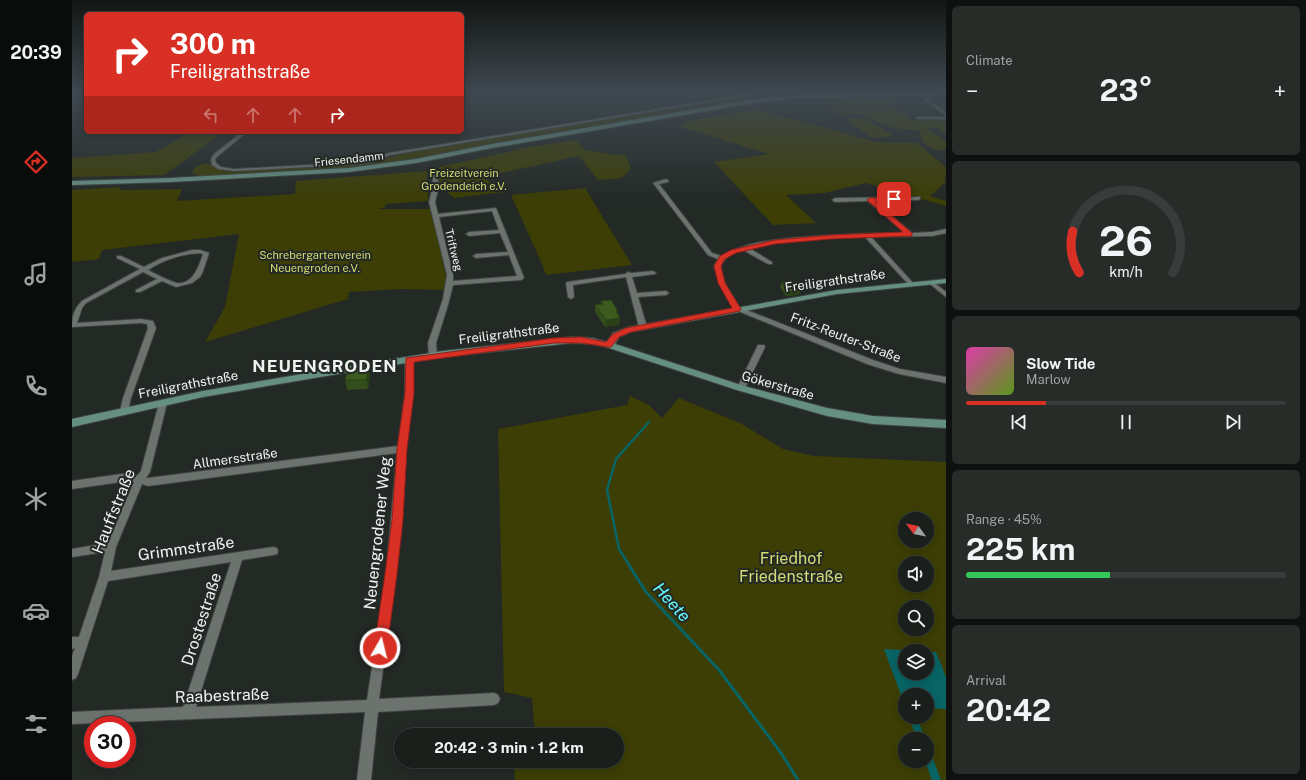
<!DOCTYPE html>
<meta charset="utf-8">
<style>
body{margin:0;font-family:"Public Sans",sans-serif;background:#272c29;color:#f1f3f6;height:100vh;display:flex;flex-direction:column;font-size:15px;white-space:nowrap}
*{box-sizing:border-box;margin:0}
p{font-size:13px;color:#9fa2a3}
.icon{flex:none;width:22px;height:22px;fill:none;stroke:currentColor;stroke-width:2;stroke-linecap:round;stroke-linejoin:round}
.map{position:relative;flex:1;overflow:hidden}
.panel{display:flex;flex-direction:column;gap:6px;padding:6px;background:#0e110f;width:360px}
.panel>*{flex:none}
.hud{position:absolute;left:12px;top:12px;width:380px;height:122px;border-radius:6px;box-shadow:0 2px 10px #0003,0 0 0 1px #383d3b;background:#d93025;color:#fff;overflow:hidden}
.needle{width:26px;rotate:303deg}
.controls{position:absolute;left:826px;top:512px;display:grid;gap:8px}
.controls a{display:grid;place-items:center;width:36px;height:36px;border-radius:50%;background:#1a1f1c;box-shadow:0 2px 10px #0003,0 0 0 1px #383d3b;font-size:20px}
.speed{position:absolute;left:12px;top:716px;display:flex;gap:8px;font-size:20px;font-weight:700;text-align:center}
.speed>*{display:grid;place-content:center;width:52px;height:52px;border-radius:50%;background:#1a1f1c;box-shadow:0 2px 10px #0003,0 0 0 1px #383d3b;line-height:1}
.speed .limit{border:6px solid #d22;background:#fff;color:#111}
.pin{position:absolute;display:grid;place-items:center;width:34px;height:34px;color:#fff;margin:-17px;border-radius:8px;box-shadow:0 2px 6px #0006}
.me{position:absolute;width:44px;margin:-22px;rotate:8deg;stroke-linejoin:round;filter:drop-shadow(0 0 3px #0008)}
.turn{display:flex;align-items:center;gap:14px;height:84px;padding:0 20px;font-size:18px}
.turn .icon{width:52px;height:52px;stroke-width:2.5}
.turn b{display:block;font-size:28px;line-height:34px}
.lanes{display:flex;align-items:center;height:38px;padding:0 20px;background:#0003;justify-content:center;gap:20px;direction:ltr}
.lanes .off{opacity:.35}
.big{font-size:30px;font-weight:700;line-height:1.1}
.panel .tile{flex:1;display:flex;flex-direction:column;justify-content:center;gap:6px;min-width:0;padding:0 14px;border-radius:6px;background:#272c29}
.panel .dial{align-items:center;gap:0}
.dial svg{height:104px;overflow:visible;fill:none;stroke:#383d3b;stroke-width:7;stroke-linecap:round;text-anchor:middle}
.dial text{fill:#f1f3f6;stroke:none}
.song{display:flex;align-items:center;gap:12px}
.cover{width:48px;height:48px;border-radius:6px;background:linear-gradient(135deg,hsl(320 70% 55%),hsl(90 70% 35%))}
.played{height:4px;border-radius:2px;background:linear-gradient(90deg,#d93025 25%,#383d3b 25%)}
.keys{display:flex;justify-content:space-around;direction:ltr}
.heat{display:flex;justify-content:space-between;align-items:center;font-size:22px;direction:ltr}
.charge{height:6px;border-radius:3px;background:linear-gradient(90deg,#34c759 45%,#383d3b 0)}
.trip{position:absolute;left:322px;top:728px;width:230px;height:40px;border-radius:20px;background:#1a1f1c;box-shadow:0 2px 10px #0003,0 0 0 1px #383d3b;font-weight:700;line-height:40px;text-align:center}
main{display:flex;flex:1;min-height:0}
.tabs{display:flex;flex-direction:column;width:72px;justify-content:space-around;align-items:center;background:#0a0c0b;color:#9fa2a3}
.tabs .icon{width:28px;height:28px}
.tabs .selected{color:#d93025}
.tabs b{font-size:18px;color:#f1f3f6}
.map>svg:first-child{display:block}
.green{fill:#3c3e05;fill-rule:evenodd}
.water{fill:#086465}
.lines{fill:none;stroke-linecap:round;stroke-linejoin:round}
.stream-far1{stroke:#086465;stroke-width:2.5}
.stream{stroke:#086465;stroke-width:3}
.street-casing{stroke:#3e4440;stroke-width:2}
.secondary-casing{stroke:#3e4440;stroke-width:2}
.street{fill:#6c736e;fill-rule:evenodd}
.secondary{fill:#668f83;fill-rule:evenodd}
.wall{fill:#344e1b}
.shaded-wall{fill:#2a4016}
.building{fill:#3c5b1f;stroke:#2a4016}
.route{fill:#d93025;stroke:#8d1f18}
.labels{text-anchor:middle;stroke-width:4;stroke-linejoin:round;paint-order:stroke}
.far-street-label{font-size:11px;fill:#eff3f0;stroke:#232925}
.far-park-label{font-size:11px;fill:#d5da75;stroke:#232925}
.street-label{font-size:13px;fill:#eff3f0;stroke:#232925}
.near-street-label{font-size:16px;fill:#eff3f0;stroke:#232925}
.near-park-label{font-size:16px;fill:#d5da75;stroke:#232925}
.district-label{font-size:17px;font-weight:bold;letter-spacing:1px;fill:#eff3f0;stroke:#232925}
.near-water-label{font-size:17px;font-style:italic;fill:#66f9fb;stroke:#232925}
</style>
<main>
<nav class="tabs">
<b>20:39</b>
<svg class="icon selected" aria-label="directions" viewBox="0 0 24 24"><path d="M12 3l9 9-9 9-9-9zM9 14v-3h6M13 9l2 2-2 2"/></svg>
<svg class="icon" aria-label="music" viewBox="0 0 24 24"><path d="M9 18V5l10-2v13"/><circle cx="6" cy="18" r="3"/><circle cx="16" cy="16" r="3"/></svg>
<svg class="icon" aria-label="phone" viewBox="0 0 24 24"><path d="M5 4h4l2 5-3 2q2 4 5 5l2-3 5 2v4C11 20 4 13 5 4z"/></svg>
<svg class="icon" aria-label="climate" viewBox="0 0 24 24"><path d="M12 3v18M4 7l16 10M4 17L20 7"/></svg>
<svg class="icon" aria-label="car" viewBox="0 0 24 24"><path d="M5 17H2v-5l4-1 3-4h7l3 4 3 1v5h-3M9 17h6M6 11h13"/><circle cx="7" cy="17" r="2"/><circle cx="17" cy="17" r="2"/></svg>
<svg class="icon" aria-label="filters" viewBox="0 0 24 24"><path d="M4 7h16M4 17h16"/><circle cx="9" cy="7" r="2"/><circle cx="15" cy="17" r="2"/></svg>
</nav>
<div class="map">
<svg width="874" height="780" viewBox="0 0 874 780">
<rect width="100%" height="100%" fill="#232925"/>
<path class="green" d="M763,92H839L688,98Z
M670,97L675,101L454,138L310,164L278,169L127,176L120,172L124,167L133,163L149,169L163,171L280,165C303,162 325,155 347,150Z
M816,101L839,120L874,121V134L863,127L855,129L874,141V149L870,151C855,147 851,146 847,130L827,129L807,123L791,115L766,114L758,110L761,107L750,102Z
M687,109L704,116L722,119L804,142L845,143L874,167V175L872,177L874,182L858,196L874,201V206L794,183L752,193L714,195L744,223L701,225L642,162L697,154L607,126L620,120Z
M778,118L795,119L821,136L800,138L775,120Z
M118,132L146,136L92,175L0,177V158L84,152Z
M504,140L513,150L554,156L559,168L550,178L526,180L507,156L411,177L431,192L382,198L366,184L367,167L463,146Z
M355,171L356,201L314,204L313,207L305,209H359L375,281L372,290L329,289L277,292L276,299L133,342L153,307L167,234L30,250L27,259L0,262V190L49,187L48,190L110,189L105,201L223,194L224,181Z
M513,188L560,265L474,275L470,264L439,195Z
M558,396L577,405L590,418L607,398L668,423L711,449L742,456L874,462V780H443L442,762L443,761H545V735H463L460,698L432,692L426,429L555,405ZM833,519H855V541H833ZM833,563H855V585H833ZM833,607H855V629H833ZM833,651H855V673H833ZM833,695H855V717H833ZM833,739H855V761H833Z"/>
<path class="water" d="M812,649L846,651H833V673H855V652H864L874,677V709L855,708V695H833V706Z
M837,717H845L853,739H845Z
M855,743L869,780H860L853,761H855Z"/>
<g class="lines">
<path class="stream-far1" d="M559,568L547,549L535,490L544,459L577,422"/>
<path class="stream" d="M558,567L574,592L647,670L709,753L726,780"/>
<g class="street-casing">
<path id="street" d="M689,92H698L318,155L301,162L288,164L162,171L146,169L140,165L139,159L142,154L170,132H175L146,156L143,159L144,163L149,167L162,169L288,162L298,160L317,153Z
M856,97L859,98L856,100L857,101L874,112V115L852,100Z
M845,117H874V119H845Z
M360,170L364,171L367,186L363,202L366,214L424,208L452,278L449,280L381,285L376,305L364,343L365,356L361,358L357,356L356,343L371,299L375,275L357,202L361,186ZM420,211L427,230L397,232L394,234L397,236L428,233L436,252L404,254L401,256L404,258L437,255L445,276L381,281V275L367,217Z
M594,179L597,181L596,182L587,184L640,253L649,256C674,242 704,239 732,237C766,234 799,233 833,233L796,201L763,202L760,200L763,198L848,197V199L846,200L802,201L840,233L860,232L874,229V233L860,236L799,237L842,284V286H838L793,237C755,238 714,239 677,248L700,262V264H696L671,250C661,252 653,257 648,266L653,283L667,307L801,360L828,369L874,377V383L827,374L795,364L666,311L663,310L647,283L642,266L646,259L636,255L581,183Z
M120,250H128L137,253L131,271L128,277L120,283L104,287L90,281L68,292H64V290L85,279L71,272L14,303L10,308L5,323L69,319L81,321L84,328L59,398L56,411L52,414L49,413L48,411L51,398L76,328L75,324L69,323L0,327C0,316 2,309 10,301L68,269L45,258V256H49L72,267L90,258ZM128,253L131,254C127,266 121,285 105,283C99,282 82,273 76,270C91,260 110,254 128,253Z
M581,271L584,273L583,274L560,277L565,293L594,291L597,293L594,295L566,297L575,327L574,329H568L567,327L554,277L501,285L502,297L499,299L496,297L494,283L495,282L553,274L556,272L559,273Z
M860,281L874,292V297L858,284L857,283Z
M686,345H692L693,347L673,388L669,391L666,390L665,388Z
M334,358H337L341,360V393L334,449L324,574L307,699L422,693L426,695L428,699L426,703L422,705L306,712L299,780H285L293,712L0,724V712L111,707L159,562L36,581L6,674L4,678L0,680V656L3,648L0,649V637H7L27,577L33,552L0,557V549L36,543L62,482L56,481L0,489V481L56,473L65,476L69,471L87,403L91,400L95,403L78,472L74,478H76L326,446L333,393V360ZM325,453L314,574L295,700L124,707L170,560L201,555L205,554L206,551L205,548L201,547L39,571L44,547L70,484L76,486Z"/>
</g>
<g class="secondary-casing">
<path id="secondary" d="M874,92V94L721,98L682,103L420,148L344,163L277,172L99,182L0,185V181L99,178L277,168L344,159L420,144L682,99L721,96Z
M874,279V283L765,294L559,332L547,337L543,344L672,386L755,408L801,416L874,420V428L801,424L755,416L665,390L534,347L520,344L499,343L371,357L248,377L131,397L0,427V419L131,391L248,371L371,351L499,337L520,338L535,342L541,333L557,327L765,290Z"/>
</g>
<use href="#street" class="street"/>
<use href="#secondary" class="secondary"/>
</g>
<path class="wall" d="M710,282L730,288L728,293H727L726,295L714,296L708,287Z
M529,301L546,314L548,318L547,325L533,327L523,312V305H529Z
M298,375L296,389L275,390L273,380Z"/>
<path class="shaded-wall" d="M728,290L726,295L714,296L716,292Z
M548,318L547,325L533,327L534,320Z
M297,365L298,375L296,389L294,380Z"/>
<path class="building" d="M710,282H726L730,288H727L728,290L716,292Z
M539,300L546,311H544L548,318L534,320L523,305L531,304L529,301Z
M297,365L294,380H273L275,374H278L280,366Z"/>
<linearGradient id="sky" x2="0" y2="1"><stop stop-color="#131714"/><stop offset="0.46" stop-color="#3f4951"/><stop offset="1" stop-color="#3f4951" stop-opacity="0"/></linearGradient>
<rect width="874" height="201" fill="url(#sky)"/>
<path class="route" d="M824,198V201H822L804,202L840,233V236L759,239L703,244L664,253L653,259L649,266L653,283L669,309L668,311L559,332L547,337L539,347H536L509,343H482L342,362V393L335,449L331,520L325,574L315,648L313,652L308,654L304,652L302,648L313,574L320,520L325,449L333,393L334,358L482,338L509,337L534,342L541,334L554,328L660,308L646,283L642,266L648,256L659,250L703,240L759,235L831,232L795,200L798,198Z"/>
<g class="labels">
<g class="far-street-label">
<text transform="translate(277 159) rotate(-6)" y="4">Friesendamm</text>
<text transform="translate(382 250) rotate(76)" y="4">Triftweg</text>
</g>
<g class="far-park-label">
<text x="392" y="177">Freizeitverein<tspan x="392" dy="13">Grodendeich e.V.</tspan></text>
<text x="243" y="259">Schrebergartenverein<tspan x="243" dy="13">Neuengroden e.V.</tspan></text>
</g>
<g class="street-label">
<text transform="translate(763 280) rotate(-8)" y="5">Freiligrathstraße</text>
<text transform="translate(437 333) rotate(-7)" y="5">Freiligrathstraße</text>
<text transform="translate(774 337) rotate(21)" y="5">Fritz-Reuter-Straße</text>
<text transform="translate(116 384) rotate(-11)" y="5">Freiligrathstraße</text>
<text transform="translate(706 385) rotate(16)" y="5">Gökerstraße</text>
<text transform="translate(163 458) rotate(-8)" y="5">Allmersstraße</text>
</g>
<g class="near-street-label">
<text transform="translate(41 511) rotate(-68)" y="6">Hauffstraße</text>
<text transform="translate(305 533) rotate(-84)" y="6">Neuengrodener Weg</text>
<text transform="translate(114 548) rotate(-8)" y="6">Grimmstraße</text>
<text transform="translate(129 619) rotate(-72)" y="6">Drostestraße</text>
<text transform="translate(150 695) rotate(-2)" y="6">Raabestraße</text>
</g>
<g class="near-park-label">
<text x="719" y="564">Friedhof<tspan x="719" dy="18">Friedenstraße</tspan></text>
</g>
<g class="district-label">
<text x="253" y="372">NEUENGRODEN</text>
</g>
<g class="near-water-label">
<text transform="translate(600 602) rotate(48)" y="6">Heete</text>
</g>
</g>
</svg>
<div class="controls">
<a><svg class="needle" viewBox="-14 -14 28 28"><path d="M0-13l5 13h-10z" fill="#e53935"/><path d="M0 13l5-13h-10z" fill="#9fa2a3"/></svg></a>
<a><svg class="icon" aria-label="sound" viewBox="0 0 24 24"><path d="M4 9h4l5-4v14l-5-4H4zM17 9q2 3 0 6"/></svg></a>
<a><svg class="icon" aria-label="search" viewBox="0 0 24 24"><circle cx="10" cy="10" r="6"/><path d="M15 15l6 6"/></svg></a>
<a><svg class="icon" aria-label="layers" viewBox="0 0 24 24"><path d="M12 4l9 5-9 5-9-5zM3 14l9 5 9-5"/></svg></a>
<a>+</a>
<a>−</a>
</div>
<div class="speed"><div class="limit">30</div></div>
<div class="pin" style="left:822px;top:199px;background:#d93025"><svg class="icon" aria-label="arrive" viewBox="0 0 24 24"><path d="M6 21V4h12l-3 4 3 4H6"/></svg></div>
<svg class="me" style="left:308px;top:648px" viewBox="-20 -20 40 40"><circle r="17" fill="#d93025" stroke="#fff" stroke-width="3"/><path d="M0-11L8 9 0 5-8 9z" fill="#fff"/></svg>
<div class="trip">20:42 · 3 min · 1.2 km</div>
<div class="hud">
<div class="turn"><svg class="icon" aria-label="right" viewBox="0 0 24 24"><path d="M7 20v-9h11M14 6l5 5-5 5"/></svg><div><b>300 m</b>Freiligrathstraße</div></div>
<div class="lanes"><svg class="icon off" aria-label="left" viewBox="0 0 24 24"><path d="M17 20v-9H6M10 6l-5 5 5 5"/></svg><svg class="icon off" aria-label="ahead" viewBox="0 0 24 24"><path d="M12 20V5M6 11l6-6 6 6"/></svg><svg class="icon off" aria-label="ahead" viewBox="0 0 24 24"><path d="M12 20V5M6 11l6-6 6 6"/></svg><svg class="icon" aria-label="right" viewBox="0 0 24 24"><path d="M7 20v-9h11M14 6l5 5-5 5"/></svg></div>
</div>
</div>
<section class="panel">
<div class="tile"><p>Climate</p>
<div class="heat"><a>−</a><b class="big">23°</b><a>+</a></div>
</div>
<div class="tile dial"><svg viewBox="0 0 100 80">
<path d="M14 69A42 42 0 1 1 86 69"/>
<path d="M14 69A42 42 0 0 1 9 37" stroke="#d93025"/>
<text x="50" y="56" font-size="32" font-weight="700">26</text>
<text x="50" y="72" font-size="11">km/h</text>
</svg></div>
<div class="tile">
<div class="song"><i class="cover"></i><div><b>Slow Tide</b><p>Marlow</p></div></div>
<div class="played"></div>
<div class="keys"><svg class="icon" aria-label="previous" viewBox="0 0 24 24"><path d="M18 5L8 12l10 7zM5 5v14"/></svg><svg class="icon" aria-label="pause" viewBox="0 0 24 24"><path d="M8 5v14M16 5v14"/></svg><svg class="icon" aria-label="next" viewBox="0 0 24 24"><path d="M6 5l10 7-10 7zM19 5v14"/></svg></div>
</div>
<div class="tile"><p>Range · 45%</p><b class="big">225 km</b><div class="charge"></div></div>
<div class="tile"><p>Arrival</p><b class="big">20:42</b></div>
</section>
</main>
